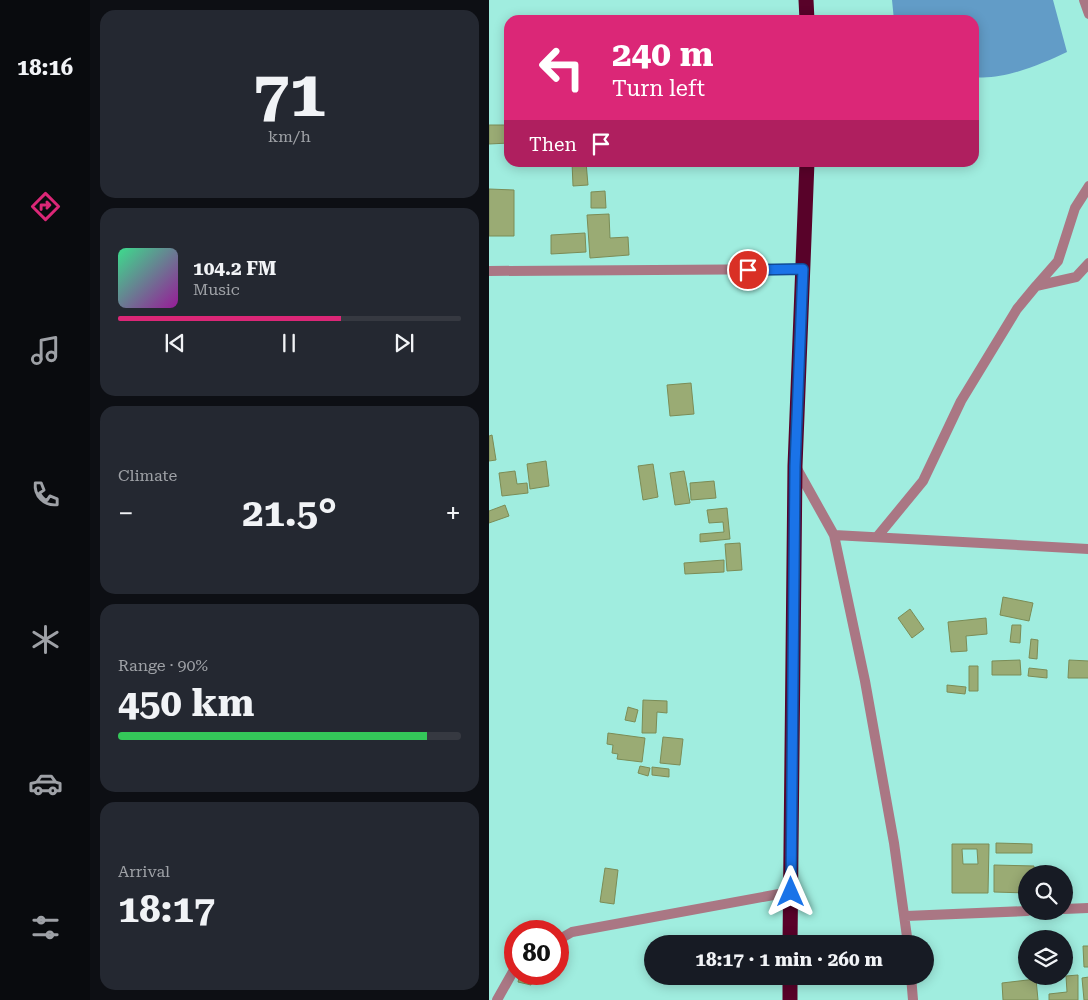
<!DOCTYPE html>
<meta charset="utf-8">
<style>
body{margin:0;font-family:"Roboto Serif",serif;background:#242831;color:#f1f3f6;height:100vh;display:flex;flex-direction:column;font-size:19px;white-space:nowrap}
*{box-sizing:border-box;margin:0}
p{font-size:16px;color:#9ea1a6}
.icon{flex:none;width:28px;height:28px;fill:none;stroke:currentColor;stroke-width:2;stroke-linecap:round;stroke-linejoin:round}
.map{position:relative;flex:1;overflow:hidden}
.details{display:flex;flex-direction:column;gap:10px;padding:10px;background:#0d0f14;width:399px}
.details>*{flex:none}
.guide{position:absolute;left:15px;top:15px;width:475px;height:152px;border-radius:15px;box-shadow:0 2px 12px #0003;background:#db2777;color:#fff;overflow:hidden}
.controls{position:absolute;left:529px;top:865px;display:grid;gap:10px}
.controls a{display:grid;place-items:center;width:55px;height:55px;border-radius:50%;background:#171b24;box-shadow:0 2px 12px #0003;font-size:25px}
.speed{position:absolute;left:15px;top:920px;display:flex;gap:10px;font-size:25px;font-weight:700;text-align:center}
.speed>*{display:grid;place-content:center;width:65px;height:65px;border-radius:50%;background:#171b24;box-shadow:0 2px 12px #0003;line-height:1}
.speed .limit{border:8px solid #d22;background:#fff;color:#111}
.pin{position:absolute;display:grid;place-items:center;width:42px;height:42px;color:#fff;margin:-21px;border:2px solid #fff;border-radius:50%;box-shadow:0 1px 5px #0007}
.me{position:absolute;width:55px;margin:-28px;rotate:0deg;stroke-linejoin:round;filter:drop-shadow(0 0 4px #0008)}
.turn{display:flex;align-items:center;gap:18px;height:105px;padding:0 25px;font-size:22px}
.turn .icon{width:65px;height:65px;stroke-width:2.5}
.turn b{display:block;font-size:35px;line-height:42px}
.then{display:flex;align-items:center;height:48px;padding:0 25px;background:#0003;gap:10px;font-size:19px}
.big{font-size:38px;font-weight:700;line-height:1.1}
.details .widget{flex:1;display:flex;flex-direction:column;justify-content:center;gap:8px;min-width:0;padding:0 18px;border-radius:15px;background:#242831}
.details .dial{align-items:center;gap:0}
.dial b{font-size:65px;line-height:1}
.song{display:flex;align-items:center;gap:15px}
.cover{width:60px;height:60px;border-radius:8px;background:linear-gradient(135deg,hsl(150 70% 55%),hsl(300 70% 35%))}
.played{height:5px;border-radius:2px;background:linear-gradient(90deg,#db2777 65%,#363941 65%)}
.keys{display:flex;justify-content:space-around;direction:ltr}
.heat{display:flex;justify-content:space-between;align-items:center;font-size:28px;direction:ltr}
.charge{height:8px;border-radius:4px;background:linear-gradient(90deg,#34c759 90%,#363941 0)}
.trip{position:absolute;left:155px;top:935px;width:290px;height:50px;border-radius:25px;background:#171b24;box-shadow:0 2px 12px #0003;font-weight:700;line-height:50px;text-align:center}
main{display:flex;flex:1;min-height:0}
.tabs{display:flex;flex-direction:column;width:90px;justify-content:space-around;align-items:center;background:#090b0e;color:#9ea1a6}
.tabs .icon{width:35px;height:35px}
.tabs .active{color:#db2777}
.tabs b{font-size:22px;color:#f1f3f6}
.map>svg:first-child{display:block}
.water{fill:#629cc7}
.building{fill:#9aab74;stroke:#7b8c56;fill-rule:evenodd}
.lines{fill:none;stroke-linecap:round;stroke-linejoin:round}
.street{stroke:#aa7784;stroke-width:10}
.highway{stroke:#580229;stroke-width:15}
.route-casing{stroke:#114b97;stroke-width:12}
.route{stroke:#1a73e8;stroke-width:9}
</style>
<main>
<nav class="tabs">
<b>18:16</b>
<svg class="icon active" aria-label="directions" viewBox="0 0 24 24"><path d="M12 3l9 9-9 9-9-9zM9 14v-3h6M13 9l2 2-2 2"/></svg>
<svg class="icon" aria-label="music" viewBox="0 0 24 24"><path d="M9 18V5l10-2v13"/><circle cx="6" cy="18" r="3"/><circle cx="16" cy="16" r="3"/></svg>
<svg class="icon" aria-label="phone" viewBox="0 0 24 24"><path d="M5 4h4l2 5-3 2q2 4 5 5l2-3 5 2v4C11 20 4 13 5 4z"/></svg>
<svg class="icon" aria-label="climate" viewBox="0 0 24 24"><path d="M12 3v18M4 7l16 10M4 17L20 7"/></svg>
<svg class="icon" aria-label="car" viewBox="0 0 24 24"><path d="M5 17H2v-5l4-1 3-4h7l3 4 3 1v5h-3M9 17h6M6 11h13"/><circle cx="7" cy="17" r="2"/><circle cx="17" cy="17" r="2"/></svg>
<svg class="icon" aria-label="filters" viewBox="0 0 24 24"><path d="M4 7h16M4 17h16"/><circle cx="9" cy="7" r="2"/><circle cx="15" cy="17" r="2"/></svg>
</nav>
<section class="details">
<div class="widget dial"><b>71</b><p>km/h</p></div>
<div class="widget">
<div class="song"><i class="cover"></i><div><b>104.2 FM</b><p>Music</p></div></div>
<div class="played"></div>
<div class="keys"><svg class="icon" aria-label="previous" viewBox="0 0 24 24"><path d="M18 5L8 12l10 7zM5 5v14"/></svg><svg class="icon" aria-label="pause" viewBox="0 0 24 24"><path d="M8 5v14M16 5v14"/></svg><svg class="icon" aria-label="next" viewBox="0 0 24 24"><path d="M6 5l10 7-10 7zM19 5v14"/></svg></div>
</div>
<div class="widget"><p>Climate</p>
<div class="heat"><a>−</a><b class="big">21.5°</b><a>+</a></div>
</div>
<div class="widget"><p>Range · 90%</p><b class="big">450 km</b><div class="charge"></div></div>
<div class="widget"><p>Arrival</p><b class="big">18:17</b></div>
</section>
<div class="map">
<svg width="600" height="1000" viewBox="0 0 600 1000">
<rect width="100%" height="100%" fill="#a0eddf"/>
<path class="water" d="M403,0H564L578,52C553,64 513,81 485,77V20H405Z"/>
<path class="building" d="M0,125H20V143L0,144Z
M83,162H97L99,185L84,186Z
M0,189L25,190V236H0Z
M116,191L117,208H102V192Z
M120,214L121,238L139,237L140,255L101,258L98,215Z
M96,233L97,252L62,254V235Z
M202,383L205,414L181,416L178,385Z
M3,435L7,460L0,461V436Z
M57,461L60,486L41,489L38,464Z
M164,464L169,497L154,500L149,466Z
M26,471L28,484L38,483L39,493L13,496L10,473Z
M195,471L201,503L186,505L181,473Z
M225,481L227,498L202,500L201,483Z
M16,505L20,516L0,523V511Z
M238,508L241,539L211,542V534L235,532L234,522L220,523L218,510Z
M251,543L253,570L238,571L236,544Z
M235,560V572L196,574L195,563Z
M514,597L544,603L540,621L511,615Z
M421,609L435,629L423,638L409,618Z
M497,618L498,634L477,636L478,651L462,652L459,622Z
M523,625H532L531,643L521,642Z
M542,639L549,640L548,659L540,658Z
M531,660L532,675H503V661Z
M580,660L600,661V678H579Z
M480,666H489V691H480Z
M540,668L558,670V678L539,676Z
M458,685L477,687L476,694L458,692Z
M154,700L178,701V713L168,712L167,733H153Z
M139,707L149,710L146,722L136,720Z
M119,733L156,738L153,762L128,759L129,754L123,753L124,745L118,744Z
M174,737L194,739L191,765L171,763Z
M151,766L161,768L159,776L149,773Z
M163,767L180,769V777L163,775Z
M507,843L543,844V853H507Z
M463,844H500L499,893H463ZM473,849H488L489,864H474Z
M505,865L545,866V874H538V893L505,892Z
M116,868L129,870L125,904L111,902Z
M594,946H600V967H595Z
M31,974L44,977L42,985L29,982Z
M589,975V1000H560V994L578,992L577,976Z
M600,977V1000H595L593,978Z
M547,979L549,1000H514L513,983Z"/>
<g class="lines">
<path class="street" d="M595,0L600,14
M0,271L314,269
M547,286L569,261L586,208L600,186
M307,467L345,535L376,681L405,843L419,944
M345,535L600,549
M388,537L434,481L472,401L528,309L547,286L587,277L600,263
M575,909L600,908
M417,916L538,911
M69,940L83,932L301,892
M422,976L424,1000
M8,1000L26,968"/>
<path class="highway" d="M317,0L318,20
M301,944L306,466L318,162
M301,1000V976"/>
</g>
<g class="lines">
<g class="route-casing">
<path id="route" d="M259,270L314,269L306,466L302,892"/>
</g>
<use href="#route" class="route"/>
</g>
</svg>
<div class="controls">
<a><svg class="icon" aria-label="search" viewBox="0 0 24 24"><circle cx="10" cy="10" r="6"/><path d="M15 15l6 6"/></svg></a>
<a><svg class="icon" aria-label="layers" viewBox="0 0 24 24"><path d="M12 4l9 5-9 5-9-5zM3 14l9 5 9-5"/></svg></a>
</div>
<div class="speed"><div class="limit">80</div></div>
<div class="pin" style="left:259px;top:270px;background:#d93025"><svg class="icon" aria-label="arrive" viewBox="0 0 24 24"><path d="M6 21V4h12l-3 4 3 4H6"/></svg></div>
<svg class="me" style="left:302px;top:892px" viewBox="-20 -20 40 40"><path d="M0-17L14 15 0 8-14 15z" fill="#1a73e8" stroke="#fff" stroke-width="4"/></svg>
<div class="trip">18:17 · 1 min · 260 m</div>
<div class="guide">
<div class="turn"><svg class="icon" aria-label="left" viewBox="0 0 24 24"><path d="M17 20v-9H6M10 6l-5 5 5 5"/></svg><div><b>240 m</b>Turn left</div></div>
<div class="then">Then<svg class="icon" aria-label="arrive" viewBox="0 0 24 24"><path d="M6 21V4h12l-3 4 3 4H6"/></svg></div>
</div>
</div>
</main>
